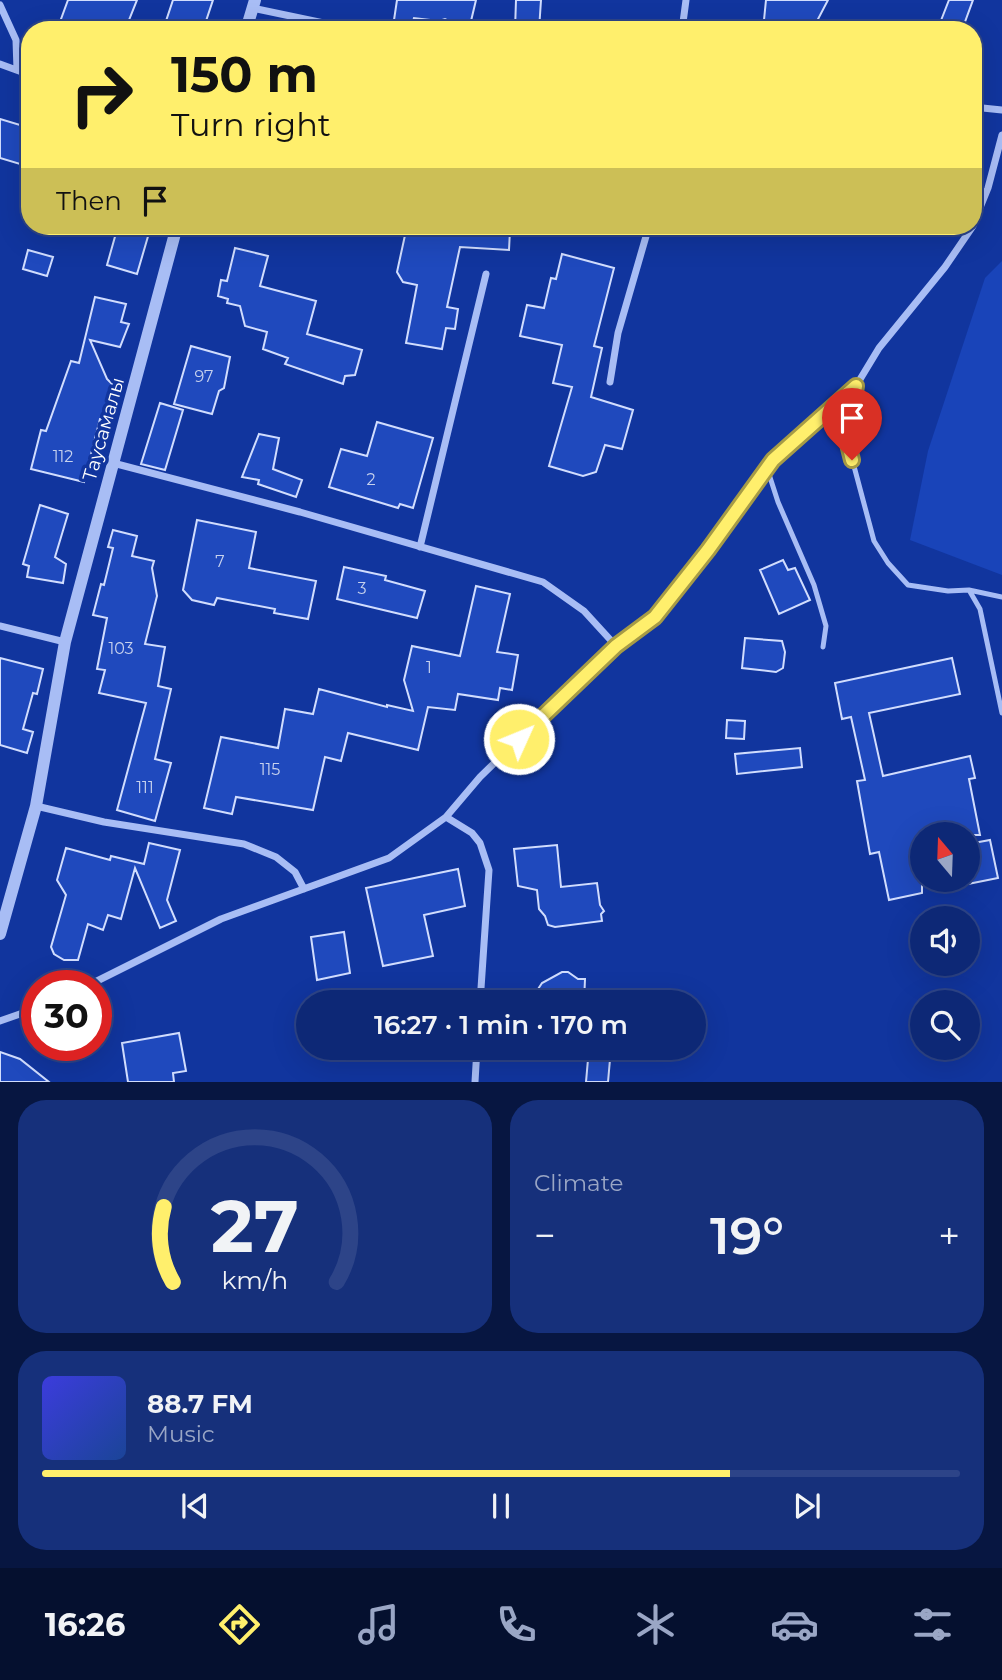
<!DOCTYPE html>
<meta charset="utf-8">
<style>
body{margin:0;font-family:Montserrat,sans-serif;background:#16307b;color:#f1f3f6;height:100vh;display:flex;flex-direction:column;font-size:26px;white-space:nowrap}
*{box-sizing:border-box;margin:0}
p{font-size:23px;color:#9aa6c5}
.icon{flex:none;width:38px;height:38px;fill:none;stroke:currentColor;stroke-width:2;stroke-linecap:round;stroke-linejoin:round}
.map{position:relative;height:1082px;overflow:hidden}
.details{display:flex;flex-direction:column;gap:18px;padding:18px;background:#071641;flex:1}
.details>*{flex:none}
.hud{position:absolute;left:21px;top:21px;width:961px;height:214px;border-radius:28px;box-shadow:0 7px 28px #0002,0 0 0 2px #2d4488;background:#ffef6c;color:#111;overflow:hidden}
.needle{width:46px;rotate:341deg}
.controls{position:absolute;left:910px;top:822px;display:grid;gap:14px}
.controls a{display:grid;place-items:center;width:70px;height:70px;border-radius:50%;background:#0d2876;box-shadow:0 7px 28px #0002,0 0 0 2px #2d4488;font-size:35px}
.speed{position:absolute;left:21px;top:970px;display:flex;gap:14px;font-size:35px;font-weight:700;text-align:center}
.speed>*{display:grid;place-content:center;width:91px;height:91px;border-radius:50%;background:#0d2876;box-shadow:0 7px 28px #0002,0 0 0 2px #2d4488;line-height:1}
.speed .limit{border:10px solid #d22;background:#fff;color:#111}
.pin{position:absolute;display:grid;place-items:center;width:60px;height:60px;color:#fff;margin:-72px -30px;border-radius:50% 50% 50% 0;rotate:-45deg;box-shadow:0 0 7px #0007}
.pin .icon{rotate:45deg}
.me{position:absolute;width:77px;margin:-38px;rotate:46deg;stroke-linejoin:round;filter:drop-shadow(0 0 5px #0008)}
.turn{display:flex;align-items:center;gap:24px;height:147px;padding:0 35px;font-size:32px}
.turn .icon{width:91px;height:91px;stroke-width:2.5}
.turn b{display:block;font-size:49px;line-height:60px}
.then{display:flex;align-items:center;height:66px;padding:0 35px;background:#0003;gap:14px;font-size:26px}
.big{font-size:52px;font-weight:600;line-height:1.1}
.details .card{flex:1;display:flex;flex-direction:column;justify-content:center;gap:10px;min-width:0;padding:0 24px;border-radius:28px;background:#16307b}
.details .dial{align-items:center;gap:0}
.dial svg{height:182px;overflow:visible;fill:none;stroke:#2d4488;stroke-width:7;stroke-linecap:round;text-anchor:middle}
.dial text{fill:#f1f3f6;stroke:none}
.song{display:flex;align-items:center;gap:21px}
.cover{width:84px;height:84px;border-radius:10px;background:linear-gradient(135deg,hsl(240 70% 55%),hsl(220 70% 35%))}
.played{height:7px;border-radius:4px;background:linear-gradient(90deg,#ffef6c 75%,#2d4488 75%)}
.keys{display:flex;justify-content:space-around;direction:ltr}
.heat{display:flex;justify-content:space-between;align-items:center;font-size:38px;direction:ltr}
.details .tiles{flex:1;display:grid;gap:18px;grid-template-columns:1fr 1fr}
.card:last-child{grid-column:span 2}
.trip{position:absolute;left:296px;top:990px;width:410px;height:70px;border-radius:35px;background:#0d2876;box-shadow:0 7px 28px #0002,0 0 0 2px #2d4488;font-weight:600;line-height:70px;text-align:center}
.tabs{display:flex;height:112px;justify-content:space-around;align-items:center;background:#05102f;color:#9aa6c5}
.tabs .icon{width:49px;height:49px}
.tabs .on{color:#ffef6c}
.tabs b{font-size:32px;color:#f1f3f6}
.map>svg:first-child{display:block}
.green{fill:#1944b9}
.building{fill:#1f49bd;stroke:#d1ddfe;stroke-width:2}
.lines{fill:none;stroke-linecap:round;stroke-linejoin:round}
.service{stroke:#a8bdf5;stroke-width:5}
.minor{stroke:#a8bdf5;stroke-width:7}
.tertiary{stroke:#a8bdf5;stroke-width:12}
.route-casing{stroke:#a69b46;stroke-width:18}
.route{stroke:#ffef6c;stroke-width:12}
.labels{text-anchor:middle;stroke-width:7;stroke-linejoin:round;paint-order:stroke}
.number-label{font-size:16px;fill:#c7d2ee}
.street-label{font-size:19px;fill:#fff;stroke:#11359e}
</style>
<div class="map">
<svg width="1002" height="1082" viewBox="0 0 1002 1082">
<rect width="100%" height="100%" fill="#11359e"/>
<path class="green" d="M1002,261V575L910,540L928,451L985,278Z"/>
<path class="building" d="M68,0H137L125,30H57Z
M173,0H213L203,30H163Z
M397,0H476L471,21L467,26H459L445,19L439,21L414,18L412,24L394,20Z
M516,0H541L539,30H515Z
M766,0H828L816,23L791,21V30H763Z
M949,0H973L962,30L940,23Z
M0,119L30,128V167L0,158Z
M118,226L149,233L137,274L107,265Z
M407,226H465L464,228L510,230L509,250L460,247L447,307L458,309L455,329L446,328L442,349L406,343L417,285L403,282L397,272Z
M235,248L268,256L260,286L316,301L307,334L362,350L355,375L345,376L343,384L285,364L288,358L263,349L267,332L245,326L240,306L227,303L228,299L218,296L221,280L227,281Z
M28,250L53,257L47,276L23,269Z
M562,254L614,268L594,346L602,348L591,397L633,410L622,449L605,445L596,472L583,476L549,466L572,387L553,383L562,345L520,336L527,305L544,308L551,278L556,279Z
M95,297L126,304L121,322L129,324L120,347L90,340L107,379L114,386L104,419H100L84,482L31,469L41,430L46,431L71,361L79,363Z
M191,346L230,357L224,388L219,391L212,414L174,404Z
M160,403L183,410L165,470L141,464Z
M377,422L433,438L413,508L400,504L398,508L329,487L341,449L367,456Z
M259,434L279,438L273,469L302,480L296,497L258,484L259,480L242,477Z
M40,505L68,514L55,557L66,564L63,583L27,577L29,566L23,564Z
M197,520L256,532L249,568L316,581L308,619L274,613L275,609L217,598L214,605L192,600L183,590Z
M113,530L137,536L132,556L154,561L152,568L157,596L145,644L165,647L158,686L171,689L155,759L171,763L155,821L117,810L146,703L99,693L105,670L97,669L107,618L93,615L101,584L104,585L113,548L108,547Z
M783,560L788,570L795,568L810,600L779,614L760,570Z
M344,567L386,576L385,580L425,591L417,618L337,599Z
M476,586L510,594L497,652L518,655L512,690L500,688L498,700L458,694L455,710L428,707L418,750L348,733L341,761L325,757L313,810L236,797L232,814L204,808L221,737L278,748L285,709L313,714L319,689L387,707V705L413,711L404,680L412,646L460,656Z
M745,638L782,641L785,652L783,668L776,672L742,668Z
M0,658L43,669L37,694L33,693L23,729L33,732L27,753L0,745Z
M952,658L960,694L869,713L883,776L970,756L975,778L969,779L980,835H922V893L889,900L879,852L870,854L857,781L865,780L851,717L842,719L835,683Z
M727,720L745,721L744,739L726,738Z
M800,748L802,767L737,774L735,754Z
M990,840L998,878L968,884V844Z
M149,843L180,850L167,900L176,921L160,928L135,868L121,919L108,915L103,930L88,924L78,960H64L54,954L51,947L66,895L57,880L66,848L110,860L111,856L144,864Z
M557,845L561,887L597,883L600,905L604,911L601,914L602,921L555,927L548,925L545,916L539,909L537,890L518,886L514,849Z
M458,869L465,906L424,915L433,956L383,966L366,888Z
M344,932L350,973L317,980L311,937Z
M562,972H568L578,979H585L584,1003H529L542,983Z
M179,1033L186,1071L173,1073L174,1082H128L122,1043Z
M589,1048H611L608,1082H586Z
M0,1052L20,1059L49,1082H0Z"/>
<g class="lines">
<path class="service" d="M855,388L847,440L874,541L888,563L908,585L948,591L969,590L1002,597
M767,468L778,502L814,585L826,626L823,647
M969,590L980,609L1002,713"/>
<path class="minor" d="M0,5L16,40L17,70
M252,8L357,30
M682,30L686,0
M0,64L30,75
M973,107L1002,110
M973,225L988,188L1002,135
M610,382L618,333L649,226
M113,463L300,512L543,582L584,611L616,646
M420,547L486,274
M0,626L65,642
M36,806L104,822L244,844L276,857L295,872L304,889
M446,817L472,833L480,843L489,870L480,1003
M89,985L221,919L389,858L446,817L480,777L519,739L616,646L655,617L708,550L773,460L811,428L856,386L879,348L945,267L973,226
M0,1021L37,1008
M475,1082L477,1048"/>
<path class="tertiary" d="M246,30L255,0
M0,934L36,806L65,642L177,226"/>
</g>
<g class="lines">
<g class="route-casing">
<path id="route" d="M519,739L616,646L655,617L708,550L773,460L856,386L847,440L852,460"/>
</g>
<use href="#route" class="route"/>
</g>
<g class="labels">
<g class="number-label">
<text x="204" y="382">97</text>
<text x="63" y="462">112</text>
<text x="371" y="485">2</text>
<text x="220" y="567">7</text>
<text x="362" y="594">3</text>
<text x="121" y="654">103</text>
<text x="429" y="673">1</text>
<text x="270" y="775">115</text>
<text x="145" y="793">111</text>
</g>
<g class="street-label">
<text transform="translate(103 429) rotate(-74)" y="7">Таусамалы</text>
</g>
</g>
</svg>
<div class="controls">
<a><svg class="needle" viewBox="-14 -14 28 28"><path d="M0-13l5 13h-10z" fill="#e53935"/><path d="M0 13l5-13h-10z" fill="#9aa6c5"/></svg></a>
<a><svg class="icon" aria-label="sound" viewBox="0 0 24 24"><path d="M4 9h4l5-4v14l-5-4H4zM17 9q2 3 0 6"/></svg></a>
<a><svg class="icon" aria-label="search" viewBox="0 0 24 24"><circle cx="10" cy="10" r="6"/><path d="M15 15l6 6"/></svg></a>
</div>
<div class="speed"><div class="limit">30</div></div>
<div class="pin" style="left:852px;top:460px;background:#d93025"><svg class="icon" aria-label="arrive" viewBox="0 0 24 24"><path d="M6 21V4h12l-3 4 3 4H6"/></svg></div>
<svg class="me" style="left:519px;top:739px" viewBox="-20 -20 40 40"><circle r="17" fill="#ffef6c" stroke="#fff" stroke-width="3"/><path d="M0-11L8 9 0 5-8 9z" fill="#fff"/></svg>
<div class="trip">16:27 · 1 min · 170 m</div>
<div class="hud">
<div class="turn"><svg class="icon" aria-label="right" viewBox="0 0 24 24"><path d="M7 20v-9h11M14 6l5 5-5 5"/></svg><div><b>150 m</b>Turn right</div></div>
<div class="then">Then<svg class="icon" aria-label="arrive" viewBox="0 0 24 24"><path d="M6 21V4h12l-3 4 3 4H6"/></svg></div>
</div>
</div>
<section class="details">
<div class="tiles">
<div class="card dial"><svg viewBox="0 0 100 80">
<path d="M14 69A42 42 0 1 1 86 69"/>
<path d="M14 69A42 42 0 0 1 10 36" stroke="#ffef6c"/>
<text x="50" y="56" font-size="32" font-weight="700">27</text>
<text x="50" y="72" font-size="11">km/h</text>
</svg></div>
<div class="card"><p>Climate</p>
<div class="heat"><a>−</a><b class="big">19°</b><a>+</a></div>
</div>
<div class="card">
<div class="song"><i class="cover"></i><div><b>88.7 FM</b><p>Music</p></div></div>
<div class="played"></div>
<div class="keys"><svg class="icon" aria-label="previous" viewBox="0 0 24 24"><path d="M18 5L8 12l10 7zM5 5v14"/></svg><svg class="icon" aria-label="pause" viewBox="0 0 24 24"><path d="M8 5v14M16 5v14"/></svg><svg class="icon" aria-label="next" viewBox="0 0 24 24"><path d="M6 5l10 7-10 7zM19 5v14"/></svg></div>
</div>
</div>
</section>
<nav class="tabs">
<b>16:26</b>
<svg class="icon on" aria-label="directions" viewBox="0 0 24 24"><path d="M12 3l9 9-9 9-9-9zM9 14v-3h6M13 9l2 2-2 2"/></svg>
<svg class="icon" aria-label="music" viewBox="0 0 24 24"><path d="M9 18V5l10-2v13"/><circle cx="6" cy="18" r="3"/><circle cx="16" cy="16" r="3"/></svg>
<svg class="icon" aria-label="phone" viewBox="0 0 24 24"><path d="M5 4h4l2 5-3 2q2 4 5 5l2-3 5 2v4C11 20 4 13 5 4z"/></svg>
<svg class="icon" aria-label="climate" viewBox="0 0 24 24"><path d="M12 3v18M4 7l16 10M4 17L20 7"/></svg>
<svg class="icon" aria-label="car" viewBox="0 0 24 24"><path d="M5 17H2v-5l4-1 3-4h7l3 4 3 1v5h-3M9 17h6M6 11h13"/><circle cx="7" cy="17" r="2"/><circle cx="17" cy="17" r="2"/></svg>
<svg class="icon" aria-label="filters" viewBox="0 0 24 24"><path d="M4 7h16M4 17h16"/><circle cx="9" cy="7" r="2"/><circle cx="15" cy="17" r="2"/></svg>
</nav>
